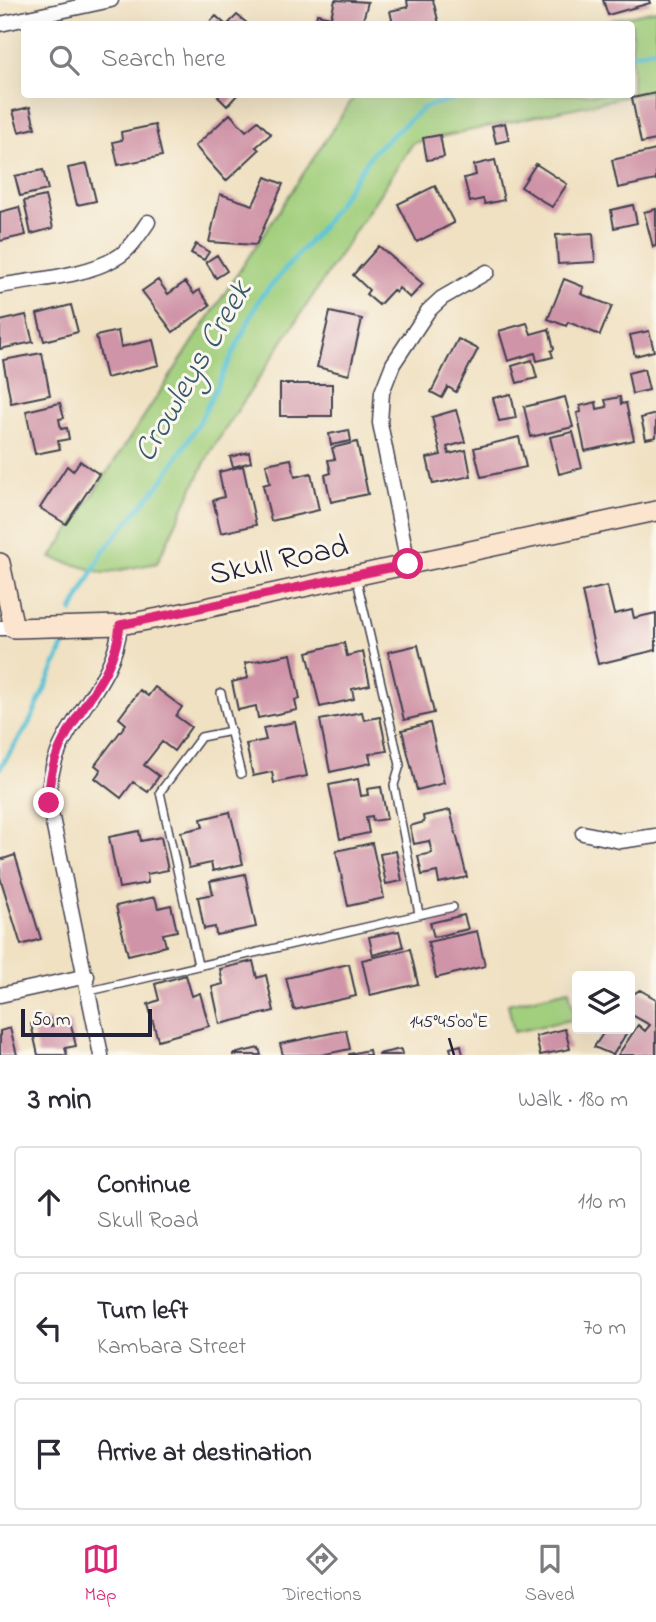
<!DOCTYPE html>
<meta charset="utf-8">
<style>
body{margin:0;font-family:"Indie Flower",sans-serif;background:#f2f2f3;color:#2b2b33}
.controls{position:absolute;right:21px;bottom:21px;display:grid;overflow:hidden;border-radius:7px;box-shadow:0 7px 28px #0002}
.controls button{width:63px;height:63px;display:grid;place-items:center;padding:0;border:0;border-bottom:2px solid #e1e1e2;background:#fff;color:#2b2b33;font:35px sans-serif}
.scale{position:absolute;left:21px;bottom:18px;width:131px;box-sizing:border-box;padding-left:7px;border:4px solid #22223b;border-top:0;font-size:19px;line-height:24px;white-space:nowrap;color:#22223b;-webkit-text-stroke:5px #fbf7ec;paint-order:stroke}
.stop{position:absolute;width:21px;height:21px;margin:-16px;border:5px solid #db2777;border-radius:50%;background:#fff}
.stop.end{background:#db2777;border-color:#fff;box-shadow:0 2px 7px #0008}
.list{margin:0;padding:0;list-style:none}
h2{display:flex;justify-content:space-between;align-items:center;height:91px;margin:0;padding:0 28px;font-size:30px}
h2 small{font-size:23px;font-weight:400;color:#7c7c81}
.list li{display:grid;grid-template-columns:46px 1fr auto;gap:21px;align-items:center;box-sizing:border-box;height:112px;margin:0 14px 14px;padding:0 14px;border:2px solid #e1e1e2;border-radius:7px}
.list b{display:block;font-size:26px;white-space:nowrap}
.list p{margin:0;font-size:23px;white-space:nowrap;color:#7c7c81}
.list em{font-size:23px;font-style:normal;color:#7c7c81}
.icon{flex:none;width:38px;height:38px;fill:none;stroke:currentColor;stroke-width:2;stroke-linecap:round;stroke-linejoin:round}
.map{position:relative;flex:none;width:656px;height:1055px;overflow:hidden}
.search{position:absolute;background:#fff;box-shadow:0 7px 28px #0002;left:21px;right:21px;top:21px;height:77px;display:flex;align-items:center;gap:18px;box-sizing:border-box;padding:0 24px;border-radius:7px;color:#7c7c81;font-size:26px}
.sheet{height:469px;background:#fff}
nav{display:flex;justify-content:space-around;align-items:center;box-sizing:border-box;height:98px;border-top:2px solid #e1e1e2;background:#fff;font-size:19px;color:#7c7c81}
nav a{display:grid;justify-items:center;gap:4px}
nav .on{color:#db2777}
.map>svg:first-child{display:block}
</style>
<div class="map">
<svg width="656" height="1055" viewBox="0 0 656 1055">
<rect width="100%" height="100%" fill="#fbf7ec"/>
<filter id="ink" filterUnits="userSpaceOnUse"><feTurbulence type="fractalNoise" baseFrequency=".0143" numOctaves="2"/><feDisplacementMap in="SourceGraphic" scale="14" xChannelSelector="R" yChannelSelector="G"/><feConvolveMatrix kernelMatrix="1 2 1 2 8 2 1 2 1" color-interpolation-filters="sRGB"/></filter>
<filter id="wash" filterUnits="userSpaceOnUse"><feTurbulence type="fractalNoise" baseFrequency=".00686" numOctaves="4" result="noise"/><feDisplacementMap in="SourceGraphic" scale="28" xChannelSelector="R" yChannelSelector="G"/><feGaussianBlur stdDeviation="1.57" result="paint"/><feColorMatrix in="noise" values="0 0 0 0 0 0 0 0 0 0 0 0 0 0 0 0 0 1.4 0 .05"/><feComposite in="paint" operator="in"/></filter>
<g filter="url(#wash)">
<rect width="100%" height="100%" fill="#f0e1c2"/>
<path fill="#a2cf7d" stroke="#62785c" stroke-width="2" d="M656,10V90L413,143L209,454L157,563L104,573L51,558L355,95L632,94V24H590Z
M569,990L575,1019L514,1032L508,1004Z"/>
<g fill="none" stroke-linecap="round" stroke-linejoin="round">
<path stroke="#59c3d5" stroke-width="5" d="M632,54L656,49
M72,611L104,550L163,480L199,423L260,298L322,227L373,152L423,108L468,94
M0,768L30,722L63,647"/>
</g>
<g id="blocks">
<path fill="#d094a8" d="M335,0L368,2L362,24H315L317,14L331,17Z
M407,0H433L439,24H393L390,11L408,7Z
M603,0H649L650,3L608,15Z
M237,15L248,24H228Z
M216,16L225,24H208Z
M656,93V140L641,143L632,98Z
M221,94H238L227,106L218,97Z
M30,107L35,128L19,132L13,111Z
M230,114L246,131L258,121L271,134L256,147L259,150L226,181L195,146Z
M505,123L509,140L496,143L492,126Z
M155,125L162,156L118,165L113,142L122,140L121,132Z
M440,135L444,157L427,160L423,138Z
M656,150V180L618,188L612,160Z
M495,160L504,200L485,204L483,199L470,202L464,178L476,175L474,165Z
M87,164L96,201L77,205L68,168Z
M536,164L567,184L552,207L521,187Z
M43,170L48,190L20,196L15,176Z
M266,177L283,184L256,245L209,242L220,194L253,205Z
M435,186L454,223L417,242L398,204Z
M45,196L53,228L31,234L24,201Z
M633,205L637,223L614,228L611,210Z
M19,207L26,235L0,241V212Z
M656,209V246L653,247L644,212Z
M593,233L595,262L558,264L556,235Z
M196,244L209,252L204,260L191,253Z
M379,246L423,284L410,298L399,288L396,293L393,290L379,305L366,294L369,290L353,275Z
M217,255L227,271L216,278L206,262Z
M564,279L584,287L581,294L612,306L600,335L568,322L566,326L548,319Z
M158,280L168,294L185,282L194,294L199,290L210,305L173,332L142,291Z
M71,305L78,332L44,341L37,314Z
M330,312L362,319L349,375L317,367Z
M26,315L33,342L0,349V321Z
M527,323L531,334L549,329L554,349L551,351L553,357L537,361L535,353L508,361L499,331Z
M118,331L121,347L153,340L159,365L106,378L96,336Z
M649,331L654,351L635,356L630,335Z
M458,339L478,349L456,392L448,387L442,398L431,392Z
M42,353L50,395L11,403L3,360Z
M532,360L537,378L517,383L512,366Z
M644,369L649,390L632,394L628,373Z
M280,384H332V416H280Z
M511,394L516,418L499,421L493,398Z
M565,397L573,427L531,437L524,407Z
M620,397L621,404L626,403L634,440L585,451L577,413L581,412L580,406L596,402L597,409L607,407L605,400Z
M60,403L64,418L59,419L61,429L67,428L69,439L58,441L60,449L35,454L26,411Z
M456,410L465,442L447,447L449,454L466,450L471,476L433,484L427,458L441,455L432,417Z
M656,414V437L646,439L641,418Z
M349,430L351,441L331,445L329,434Z
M573,432L582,468L559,474L550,437Z
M519,437L526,467L481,477L474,448Z
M357,442L368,494L331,502L325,475L331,473L328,460L335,459L332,448Z
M249,452L251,462L233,467L230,457Z
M291,459L295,477L311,473L319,510L271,521L263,485L270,483L266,464Z
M80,461L99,474L66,524L40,508L67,466L73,471Z
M243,466L256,525L221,533L213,500L224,497L219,472Z
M607,586L614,614L632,610L634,618L656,613V650L598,664L582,592Z
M344,643L347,656L363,652L370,685L352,689L354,699L320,707L307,652Z
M418,645L434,713L404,720L388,652Z
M291,654L300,699L295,700L297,710L258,718L256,706L238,710L232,682L248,678L245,663Z
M155,687L182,707L176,716L191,727L174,751L162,742L144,765L159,776L148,792L133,782L121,798L95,778L101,770L95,765L126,724L119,718L140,690L148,696Z
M362,712L364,720L380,717L387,751L369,754L371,763L330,772L320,720Z
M295,722L307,776L274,783L272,772L253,776L246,744L266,740L263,728Z
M430,723L444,783L417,790L402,730Z
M358,779L361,796L368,795L367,789L381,787L387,819L373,821L372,816L366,817L369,833L340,839L329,785Z
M450,810L467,877L439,883L437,872L422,875L418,856L432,853L429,841L414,844L410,826L424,822L423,816Z
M230,812L243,864L213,871L211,863L189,868L181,832L203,827L201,819Z
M139,831L141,841L161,837L168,870L147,874L148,883L119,888L109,837Z
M372,843L384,898L348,906L336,851Z
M396,851L402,881L386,884L380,854Z
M15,855L41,939L21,945L0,877V860Z
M245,874L256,927L216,935L215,927L204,929L198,897L213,894L210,881Z
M155,897L158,908L171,905L177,931L163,934L166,946L128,955L116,906Z
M464,915L468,929L434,937L430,923Z
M399,931L403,947L373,955L369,937Z
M477,931L485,966L436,978L428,942Z
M410,949L418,984L370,995L362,960Z
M253,961L257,978L266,975L274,1011L220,1024L212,987L223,984L220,969Z
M349,964L356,996L294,1010L286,978Z
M186,975L192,996L200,993L209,1026L158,1040L148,1004L159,1000L155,984Z
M640,990L656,999V1055H618L638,1025L645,1031L650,1025L630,1014V996Z
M50,1019L51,1026L70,1021L76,1046L65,1048L67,1055H38L31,1024Z
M10,1028L17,1055H0V1031Z
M565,1029L570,1049L540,1055L536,1036Z
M606,1029H629L613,1055L594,1047Z
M346,1030L350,1049L321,1055H283L280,1044Z
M461,1045L463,1055H452L450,1048Z
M259,1048L261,1055H233V1054Z
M401,1049L402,1055H378V1054Z
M369,1050L370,1055H349V1054Z"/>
</g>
</g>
<g filter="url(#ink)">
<use href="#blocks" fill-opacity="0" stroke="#413f4f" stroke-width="2"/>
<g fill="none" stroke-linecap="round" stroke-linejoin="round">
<g stroke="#413f4f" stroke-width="10">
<path id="lane" d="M356,576L400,765L394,785L419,914
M221,693L241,774
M198,965L160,792L201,737L231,731
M90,991L453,907"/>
</g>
<g stroke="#413f4f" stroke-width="17">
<path id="street" d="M0,24L111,0
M0,286C36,279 83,277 116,258C130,250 139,235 148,222
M408,564L380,423L382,392L393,364L428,311L442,298L487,272
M0,628H14
M583,833L620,841L656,836
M0,995L87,976
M101,1055L49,803C46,726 114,695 120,625"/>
</g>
<g stroke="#413f4f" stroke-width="22">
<path id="secondary" d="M0,563L14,628L120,625L159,618L656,511"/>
</g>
<use href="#lane" stroke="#fff" stroke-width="7"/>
<use href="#street" stroke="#fff" stroke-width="14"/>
<use href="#secondary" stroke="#fbe5cf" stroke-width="19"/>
</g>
</g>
<g fill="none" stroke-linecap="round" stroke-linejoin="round" filter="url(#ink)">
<path stroke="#db2777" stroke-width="9" d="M49,803C46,726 113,695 120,625L408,564"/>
</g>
<path fill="none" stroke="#22223b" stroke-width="2.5" d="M449,1038L454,1055"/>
<g text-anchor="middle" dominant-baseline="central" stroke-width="6" stroke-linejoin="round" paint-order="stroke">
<g font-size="32" fill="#22223b" stroke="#fbf7ec">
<text transform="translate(279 562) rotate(-12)">Skull Road</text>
</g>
<g font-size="33" font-style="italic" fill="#355a71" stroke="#fbf7ec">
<text transform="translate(194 372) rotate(-60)">Crowleys Creek</text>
</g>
</g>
<g font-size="18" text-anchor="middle" fill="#22223b" stroke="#fbf7ec" stroke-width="6" stroke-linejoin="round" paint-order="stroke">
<text x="449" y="1027">145°45'00"E</text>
</g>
</svg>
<div class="controls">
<button><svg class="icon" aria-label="layers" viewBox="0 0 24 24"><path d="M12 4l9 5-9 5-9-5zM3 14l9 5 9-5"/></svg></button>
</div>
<div class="scale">50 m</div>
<div class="stop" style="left:408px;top:564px"></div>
<div class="stop end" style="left:49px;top:803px"></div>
<div class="search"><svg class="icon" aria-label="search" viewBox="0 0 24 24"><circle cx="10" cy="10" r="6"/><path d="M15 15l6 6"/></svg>Search here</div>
</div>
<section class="sheet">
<h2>3 min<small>Walk · 180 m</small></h2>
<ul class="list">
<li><svg class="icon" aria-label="ahead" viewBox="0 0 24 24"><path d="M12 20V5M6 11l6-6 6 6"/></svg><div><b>Continue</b><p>Skull Road</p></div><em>110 m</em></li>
<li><svg class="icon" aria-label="left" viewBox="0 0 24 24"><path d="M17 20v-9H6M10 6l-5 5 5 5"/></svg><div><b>Turn left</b><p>Kambara Street</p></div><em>70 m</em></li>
<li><svg class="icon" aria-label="arrive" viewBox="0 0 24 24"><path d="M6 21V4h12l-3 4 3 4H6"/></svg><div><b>Arrive at destination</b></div></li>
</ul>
</section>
<nav>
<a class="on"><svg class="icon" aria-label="map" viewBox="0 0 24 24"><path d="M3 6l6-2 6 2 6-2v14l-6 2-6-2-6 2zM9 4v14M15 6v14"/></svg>Map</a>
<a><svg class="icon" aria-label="directions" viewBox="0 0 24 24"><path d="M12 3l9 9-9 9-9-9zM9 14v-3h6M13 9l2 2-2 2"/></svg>Directions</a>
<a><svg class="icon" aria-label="saved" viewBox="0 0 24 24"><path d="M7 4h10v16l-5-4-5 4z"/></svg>Saved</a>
</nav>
